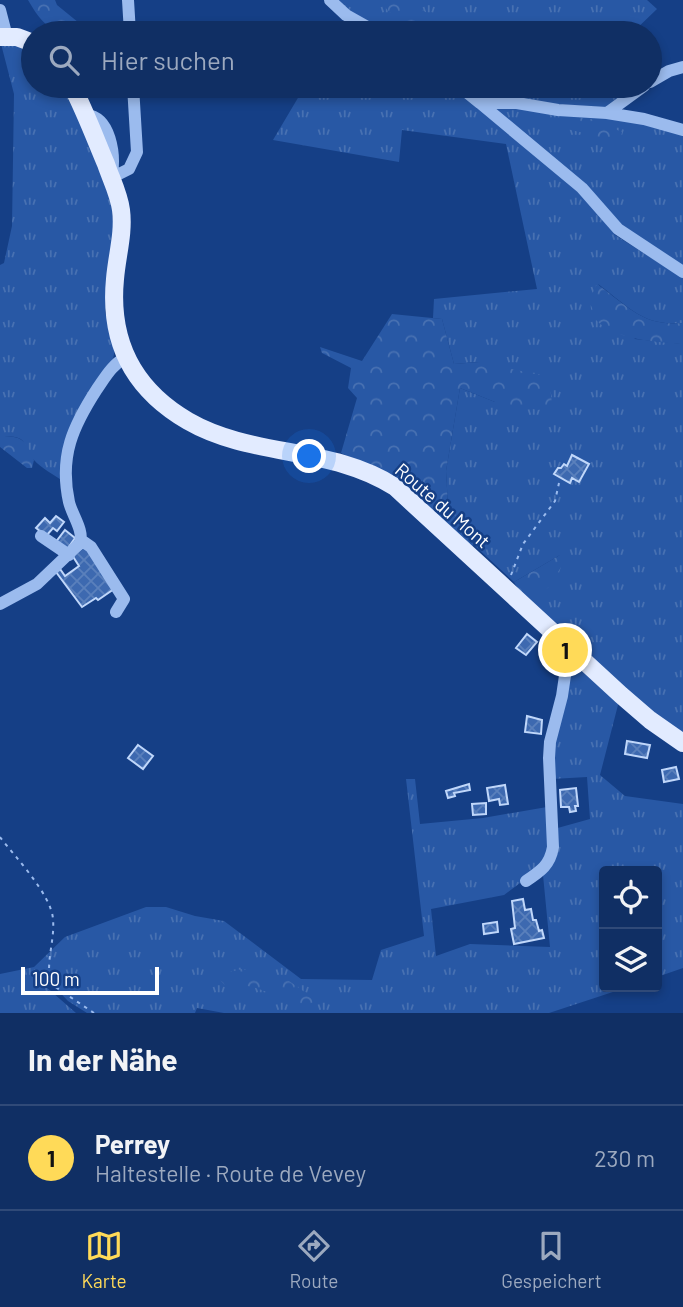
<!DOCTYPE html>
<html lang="de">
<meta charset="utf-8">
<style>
body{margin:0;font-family:Barlow,sans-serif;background:#1e3b6d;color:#f1f3f6}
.controls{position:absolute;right:21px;bottom:21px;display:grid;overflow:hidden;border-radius:7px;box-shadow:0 4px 10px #0003}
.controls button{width:63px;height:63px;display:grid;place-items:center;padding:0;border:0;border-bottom:2px solid #304a78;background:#102f64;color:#f1f3f6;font:35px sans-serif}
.scale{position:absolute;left:21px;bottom:18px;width:138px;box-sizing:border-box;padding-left:7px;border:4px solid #fff;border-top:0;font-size:19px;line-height:24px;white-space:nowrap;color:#fff;-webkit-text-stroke:5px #153f86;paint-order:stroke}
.you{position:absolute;left:310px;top:457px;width:24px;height:24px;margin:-18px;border:5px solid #fff;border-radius:50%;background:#1a73e8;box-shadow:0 0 0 10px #1a73e833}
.badge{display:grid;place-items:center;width:46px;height:46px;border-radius:50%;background:#ffda58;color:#111;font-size:23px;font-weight:700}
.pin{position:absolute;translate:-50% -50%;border:4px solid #fff;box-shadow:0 2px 7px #0006}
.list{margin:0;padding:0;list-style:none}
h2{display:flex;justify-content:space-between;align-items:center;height:91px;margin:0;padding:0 28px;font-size:30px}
h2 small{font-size:23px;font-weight:400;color:#9ca9bf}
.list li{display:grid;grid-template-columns:46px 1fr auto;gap:21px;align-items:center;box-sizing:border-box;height:105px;padding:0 28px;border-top:2px solid #304a78}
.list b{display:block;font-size:26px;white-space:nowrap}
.list p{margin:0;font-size:23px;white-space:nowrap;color:#9ca9bf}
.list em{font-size:23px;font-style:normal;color:#9ca9bf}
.icon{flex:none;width:38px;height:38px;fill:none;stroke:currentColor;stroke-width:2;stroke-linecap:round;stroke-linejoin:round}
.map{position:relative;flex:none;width:683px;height:1013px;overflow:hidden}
.search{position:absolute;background:#102f64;box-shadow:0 4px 10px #0003;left:21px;right:21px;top:21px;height:77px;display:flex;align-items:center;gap:18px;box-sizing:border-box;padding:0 24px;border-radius:38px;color:#9ca9bf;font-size:26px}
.sheet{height:196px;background:#102f64}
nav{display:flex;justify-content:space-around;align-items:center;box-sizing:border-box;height:98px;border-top:2px solid #304a78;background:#102f64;font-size:19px;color:#9ca9bf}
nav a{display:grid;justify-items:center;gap:4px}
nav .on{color:#ffda58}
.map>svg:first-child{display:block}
</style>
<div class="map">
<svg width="683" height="1013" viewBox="0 0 683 1013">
<defs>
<pattern id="grass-tufts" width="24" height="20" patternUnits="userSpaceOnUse" patternTransform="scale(1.75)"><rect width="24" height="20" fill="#2858a5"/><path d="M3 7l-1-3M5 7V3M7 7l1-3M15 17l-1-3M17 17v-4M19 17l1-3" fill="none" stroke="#4871b2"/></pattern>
<pattern id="forest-crowns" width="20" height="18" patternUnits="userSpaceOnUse" patternTransform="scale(1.75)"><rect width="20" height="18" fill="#2858a5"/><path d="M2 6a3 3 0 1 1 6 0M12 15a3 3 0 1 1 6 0" fill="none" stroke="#4871b2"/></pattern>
<pattern id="building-cross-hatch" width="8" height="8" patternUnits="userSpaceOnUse" patternTransform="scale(1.75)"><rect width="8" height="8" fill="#3d69b0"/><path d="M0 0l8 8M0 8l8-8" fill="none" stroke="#5a80bc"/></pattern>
</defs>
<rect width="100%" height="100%" fill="#153f86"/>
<path fill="url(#grass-tufts)" d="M334,0H647L657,9L632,33H379Z
M0,40L33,47V86H68L111,202L114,232L107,273L105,312L115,349L113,359L91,392L63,481C54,475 41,468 34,460C20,443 31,436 0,436V265L4,263L12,226L14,94Z
M305,86H452L497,121L578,190L615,235L683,278V323C643,327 628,306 598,284L635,339L683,344V737L649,712L521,595L560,555L514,582L474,545L448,506L446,471L460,388L495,402L479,362L454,364L442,319L433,318L434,299L537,289L506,144L402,130L399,162L273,140Z
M461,86H640L611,108L482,99Z
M489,106L611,116L683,133V270L639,242Z
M572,661L576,662L619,701L600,775L625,796L683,804V968L657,977V871H604V987H628L549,1013H224L197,1008L195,1013H87L68,1001L48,980L45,986L76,1013H0V974L34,967L65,937L146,907H166L195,916L224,921L301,979L372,980L381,950L424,936L406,779H415L420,824L483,818L547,807L550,849L548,860L543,866L504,895L431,909L436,956L470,944L550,947L543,875C555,859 555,848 554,829L590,819L587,777L552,779L551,749Z"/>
<path fill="url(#forest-crowns)" d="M28,0H55L57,5L84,27L80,33C50,33 42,24 28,0Z
M380,0H410L452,33H419L388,11Z
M565,116L591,119L622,132L620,142L563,128Z
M597,284C628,306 643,327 683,323V344C658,342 585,339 591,300C591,295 595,288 597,284Z
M392,314L442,319L454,364L479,362L549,377L552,404L538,410L495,402L460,388L446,471L448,506L474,545L470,547L376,469L341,453L357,398L348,388L351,368L322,353L320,347L362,361Z
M0,436C23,436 25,440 34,460L32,468H27L0,447Z
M560,555L563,564L548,588L521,595L514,582Z
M242,969L289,981L316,1000L305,1008C286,1001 243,978 225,985L220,980L225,973Z"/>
<path fill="url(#building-cross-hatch)" stroke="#c0d7fa" stroke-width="2" d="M572,455L589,464L579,482L572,478L570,483L554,474L558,468H561L564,464L567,466Z
M56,516L64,522L57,531L53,528L46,536L36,528L45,518L50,523Z
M65,530L75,538L66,551L55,543Z
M85,546L114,589L98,600L96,598L82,607L56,572L60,569L65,576L79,566L72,555Z
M527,634L537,642L526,655L516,648Z
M527,716L542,720L541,734L525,732Z
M627,741L650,745L647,758L625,754Z
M138,745L153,756L143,769L128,758Z
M676,767L679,779L664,782L662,770Z
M469,784L470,790L454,793L455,796L448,798L446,791Z
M505,785L508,804L500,805L499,799L489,801L487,788Z
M576,788L578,806H575L576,811L570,812L569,807H561L560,790Z
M486,803V814L473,815L472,804Z
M523,899L525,910L531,909L533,920H536L539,931L542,930L544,938L514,944L511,929L515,928L512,901Z
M497,922L498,932L484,934L483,924Z"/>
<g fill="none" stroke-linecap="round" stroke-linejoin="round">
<path stroke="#9bbbee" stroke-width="2" stroke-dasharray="3.5 5" stroke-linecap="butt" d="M511,575L523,544L555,501L559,483
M0,837C15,857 51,894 53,919C55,941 45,963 51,984L94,1013"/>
<path stroke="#9bbbee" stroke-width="12" d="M128,0L130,33
M330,0L346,15L378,33
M0,10L7,37
M650,82L669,71L683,67
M459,86L480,103H517L558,110L607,113L644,119L683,130
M480,103L582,188L618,229L683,272
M607,113L644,86
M86,115C111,117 115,155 112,174
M111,178L129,169L137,152L133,86
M41,536L69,555
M81,540L91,547L124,599L116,612
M0,604L37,584L80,543C84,530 72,515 69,502C59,456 73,426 97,389C106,376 112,365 126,357
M526,881C541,871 550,865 553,847L549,758L550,742L562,696L567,662L572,650"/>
<path stroke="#e2ebff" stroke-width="18" d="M0,37H17L33,43
M72,86C85,111 95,138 106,164C111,179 119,194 121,210C124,233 117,255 115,279C109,341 133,389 188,421C252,458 332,446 395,487L621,695L650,720L683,743"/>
</g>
<g text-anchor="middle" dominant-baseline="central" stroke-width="5" stroke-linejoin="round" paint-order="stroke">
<g font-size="19" fill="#fff" stroke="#153f86">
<text transform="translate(443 505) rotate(41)">Route du Mont</text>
</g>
</g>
</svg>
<div class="controls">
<button><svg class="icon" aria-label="locate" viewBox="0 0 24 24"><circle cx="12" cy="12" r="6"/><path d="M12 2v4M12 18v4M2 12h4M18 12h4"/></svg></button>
<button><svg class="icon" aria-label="layers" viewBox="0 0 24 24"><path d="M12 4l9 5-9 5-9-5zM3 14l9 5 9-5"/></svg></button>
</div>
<div class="scale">100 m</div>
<div class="you"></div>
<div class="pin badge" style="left:565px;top:650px">1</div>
<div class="search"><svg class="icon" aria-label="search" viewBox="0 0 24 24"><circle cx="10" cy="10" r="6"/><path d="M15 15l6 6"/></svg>Hier suchen</div>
</div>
<section class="sheet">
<h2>In der Nähe<small></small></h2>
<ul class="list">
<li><span class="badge">1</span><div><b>Perrey</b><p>Haltestelle · Route de Vevey</p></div><em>230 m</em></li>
</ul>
</section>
<nav>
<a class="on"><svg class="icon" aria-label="map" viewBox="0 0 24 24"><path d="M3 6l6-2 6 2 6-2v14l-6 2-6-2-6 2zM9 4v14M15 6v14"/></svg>Karte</a>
<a><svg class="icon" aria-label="directions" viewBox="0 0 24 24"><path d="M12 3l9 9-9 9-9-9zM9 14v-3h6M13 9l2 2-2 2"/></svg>Route</a>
<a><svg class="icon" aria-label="saved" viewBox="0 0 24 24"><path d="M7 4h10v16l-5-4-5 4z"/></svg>Gespeichert</a>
</nav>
